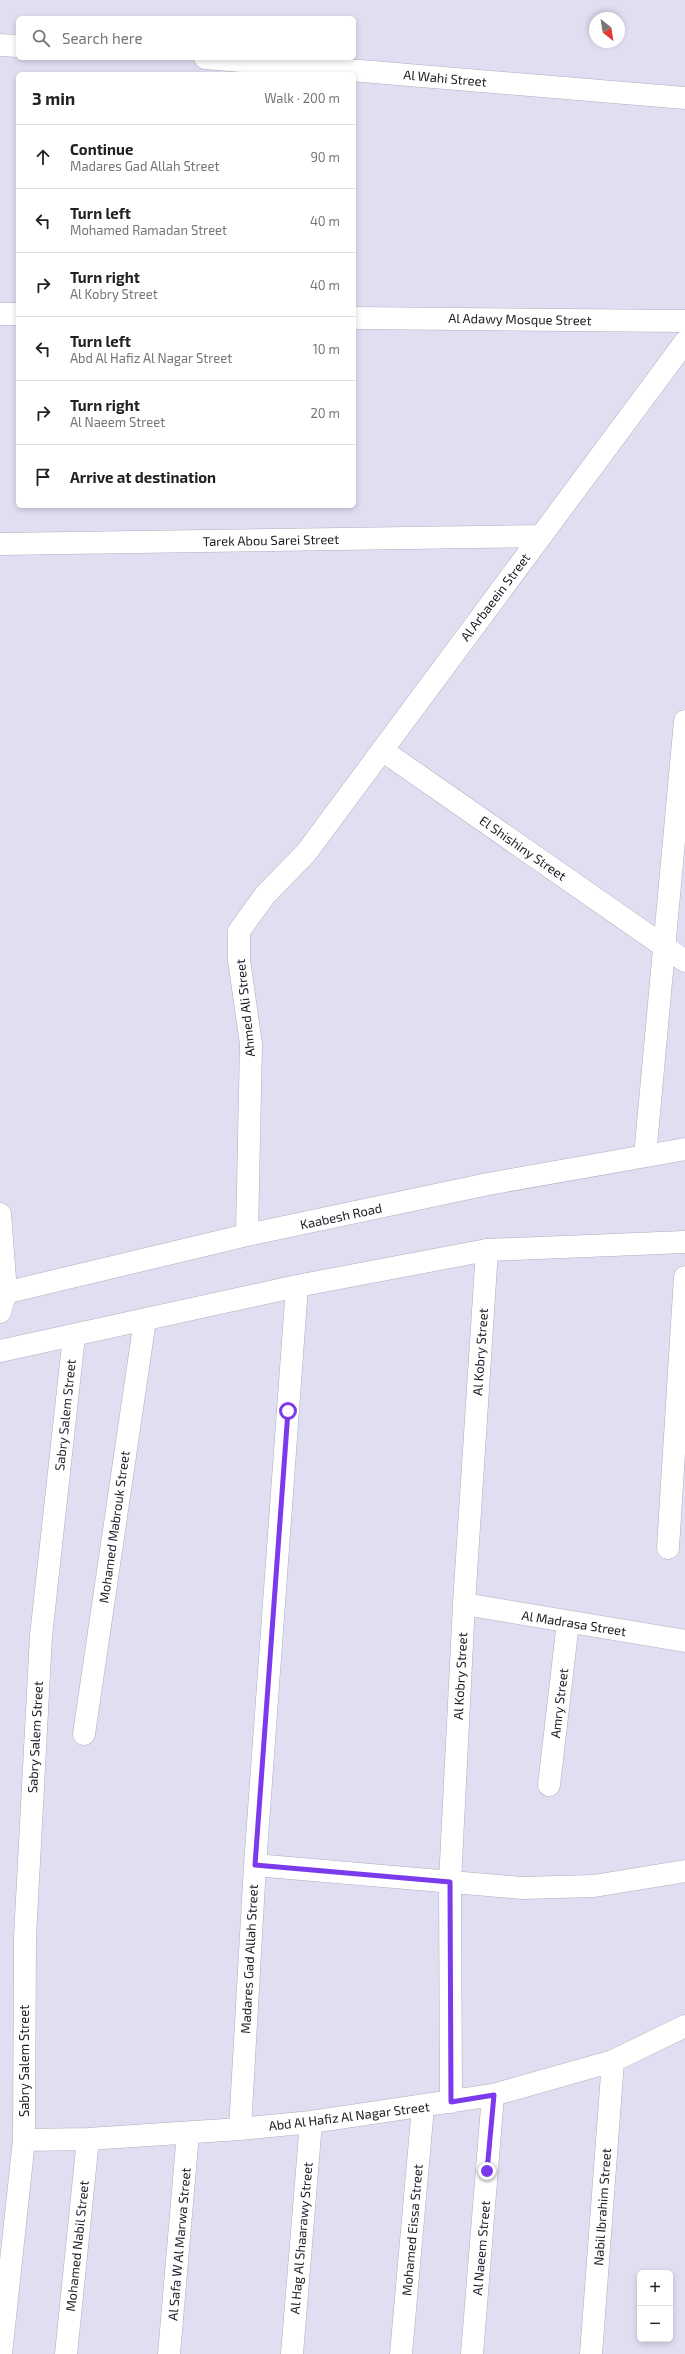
<!DOCTYPE html>
<meta charset="utf-8">
<style>
body{margin:0;font-family:"Exo 2",sans-serif;background:#f2f2f2;color:#222}
.controls{position:absolute;right:12px;bottom:12px;display:grid;overflow:hidden;border-radius:6px;box-shadow:0 2px 6px #0003}
.controls button{width:36px;height:36px;display:grid;place-items:center;padding:0;border:0;border-bottom:1px solid #e0e0e0;background:#fff;color:#222;font:20px sans-serif}
.compass{position:absolute;left:589px;top:12px;width:36px;height:36px;border-radius:50%;background:#fff;box-shadow:0 2px 6px #0003;rotate:150deg}
.stop{position:absolute;width:12px;height:12px;margin:-9px;border:3px solid #7c3aed;border-radius:50%;background:#fff}
.stop.end{background:#7c3aed;border-color:#fff;box-shadow:0 1px 4px #0008}
.list{margin:0;padding:0;list-style:none}
h2{display:flex;justify-content:space-between;align-items:center;height:52px;margin:0;padding:0 16px;font-size:17px}
h2 small{font-size:13px;font-weight:400;color:#767676}
.list li{display:grid;grid-template-columns:26px 1fr auto;gap:12px;align-items:center;box-sizing:border-box;height:64px;padding:0 16px;border-top:1px solid #e0e0e0}
.list b{display:block;font-size:15px;white-space:nowrap}
.list p{margin:0;font-size:13px;white-space:nowrap;color:#767676}
.list em{font-size:13px;font-style:normal;color:#767676}
.icon{flex:none;width:22px;height:22px;fill:none;stroke:currentColor;stroke-width:2;stroke-linecap:round;stroke-linejoin:round}
.map{position:relative;flex:none;width:685px;height:2354px;overflow:hidden}
.search{position:absolute;background:#fff;box-shadow:0 2px 6px #0003;left:16px;top:16px;width:340px;height:44px;display:flex;align-items:center;gap:10px;box-sizing:border-box;padding:0 14px;border-radius:6px;color:#767676;font-size:15px}
.panel{position:absolute;background:#fff;box-shadow:0 2px 6px #0003;left:16px;top:72px;width:340px;height:436px;border-radius:6px}
.map>svg:first-child{display:block}
</style>
<div class="map">
<svg width="685" height="2354" viewBox="0 0 685 2354">
<rect width="100%" height="100%" fill="#e0dff2"/>
<g fill="none" stroke-linecap="round" stroke-linejoin="round">
<g stroke="#afaec0" stroke-width="23">
<path id="minor" d="M0,45L18,46
M205,58L685,98
M0,314H18
M354,318L685,321
M0,544L541,536
M382,750L685,961
M645,1156L685,721
M0,1214L6,1292L0,1312
M247,1235L251,1044L239,960V931L265,895L306,853L685,342
M668,1548L685,1277
M464,1604L685,1641
M84,1734L145,1320
M549,1785L568,1622
M255,1865L522,1888L594,1886L685,1871
M451,2102L450,1882L464,1604L487,1250
M240,2129L255,1865L297,1286
M24,2140L88,2139L240,2129L311,2122L493,2095L613,2061L685,2026
M1,2354L24,2140L25,1937L41,1636L74,1336
M66,2354L88,2139
M169,2354L188,2133
M292,2354L311,2122
M401,2354L423,2107
M472,2354L493,2095
M591,2354L613,2061"/>
</g>
<g stroke="#afaec0" stroke-width="23">
<path id="tertiary" d="M0,1294L247,1235L488,1184L685,1149
M0,1351L297,1286L487,1250L685,1242"/>
</g>
<use href="#minor" stroke="#fff" stroke-width="22"/>
<use href="#tertiary" stroke="#fff" stroke-width="22"/>
</g>
<g fill="none" stroke-linecap="round" stroke-linejoin="round">
<path stroke="#7c3aed" stroke-width="5" d="M288,1411L255,1865L450,1882L451,2102L494,2095L487,2171"/>
</g>
<g text-anchor="middle" dominant-baseline="central" stroke-width="3" stroke-linejoin="round" paint-order="stroke">
<g font-size="13" fill="#202027" stroke="#fff">
<text transform="translate(445 78) rotate(5)">Al Wahi Street</text>
<text transform="translate(520 319) rotate(1)">Al Adawy Mosque Street</text>
<text transform="translate(271 540) rotate(-1)">Tarek Abou Sarei Street</text>
<text transform="translate(495 597) rotate(-53)">Al Arbaeein Street</text>
<text transform="translate(523 848) rotate(35)">El Shishiny Street</text>
<text transform="translate(245 1008) rotate(-96)">Ahmed Ali Street</text>
<text transform="translate(341 1216) rotate(-12)">Kaabesh Road</text>
<text transform="translate(480 1352) rotate(-86)">Al Kobry Street</text>
<text transform="translate(65 1415) rotate(-84)">Sabry Salem Street</text>
<text transform="translate(114 1527) rotate(-82)">Mohamed Mabrouk Street</text>
<text transform="translate(574 1623) rotate(9)">Al Madrasa Street</text>
<text transform="translate(460 1676) rotate(-87)">Al Kobry Street</text>
<text transform="translate(559 1703) rotate(-83)">Amry Street</text>
<text transform="translate(35 1737) rotate(-87)">Sabry Salem Street</text>
<text transform="translate(249 1959) rotate(-87)">Madares Gad Allah Street</text>
<text transform="translate(24 2061) rotate(-90)">Sabry Salem Street</text>
<text transform="translate(349 2116) rotate(-7)">Abd Al Hafiz Al Nagar Street</text>
<text transform="translate(602 2207) rotate(-86)">Nabil Ibrahim Street</text>
<text transform="translate(412 2230) rotate(-85)">Mohamed Eissa Street</text>
<text transform="translate(301 2238) rotate(-85)">Al Hag Al Shaarawy Street</text>
<text transform="translate(179 2244) rotate(-85)">Al Safa W Al Marwa Street</text>
<text transform="translate(77 2246) rotate(-84)">Mohamed Nabil Street</text>
<text transform="translate(481 2248) rotate(-85)">Al Naeem Street</text>
</g>
</g>
</svg>
<div class="controls">
<button>+</button>
<button>−</button>
</div>
<svg class="compass" viewBox="-18 -18 36 36"><path d="M0-13l5 13h-10z" fill="#e53935"/><path d="M0 13l5-13h-10z" fill="#767676"/></svg>
<div class="stop" style="left:288px;top:1411px"></div>
<div class="stop end" style="left:487px;top:2171px"></div>
<div class="search"><svg class="icon" aria-label="search" viewBox="0 0 24 24"><circle cx="10" cy="10" r="6"/><path d="M15 15l6 6"/></svg>Search here</div>
<section class="panel">
<h2>3 min<small>Walk · 200 m</small></h2>
<ul class="list">
<li><svg class="icon" aria-label="ahead" viewBox="0 0 24 24"><path d="M12 20V5M6 11l6-6 6 6"/></svg><div><b>Continue</b><p>Madares Gad Allah Street</p></div><em>90 m</em></li>
<li><svg class="icon" aria-label="left" viewBox="0 0 24 24"><path d="M17 20v-9H6M10 6l-5 5 5 5"/></svg><div><b>Turn left</b><p>Mohamed Ramadan Street</p></div><em>40 m</em></li>
<li><svg class="icon" aria-label="right" viewBox="0 0 24 24"><path d="M7 20v-9h11M14 6l5 5-5 5"/></svg><div><b>Turn right</b><p>Al Kobry Street</p></div><em>40 m</em></li>
<li><svg class="icon" aria-label="left" viewBox="0 0 24 24"><path d="M17 20v-9H6M10 6l-5 5 5 5"/></svg><div><b>Turn left</b><p>Abd Al Hafiz Al Nagar Street</p></div><em>10 m</em></li>
<li><svg class="icon" aria-label="right" viewBox="0 0 24 24"><path d="M7 20v-9h11M14 6l5 5-5 5"/></svg><div><b>Turn right</b><p>Al Naeem Street</p></div><em>20 m</em></li>
<li><svg class="icon" aria-label="arrive" viewBox="0 0 24 24"><path d="M6 21V4h12l-3 4 3 4H6"/></svg><div><b>Arrive at destination</b></div></li>
</ul>
</section>
</div>
